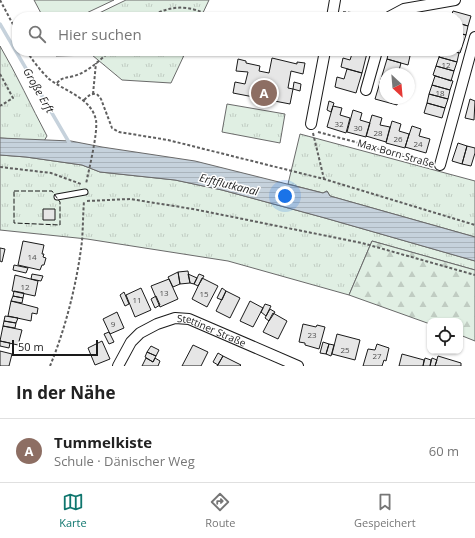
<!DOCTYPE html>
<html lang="de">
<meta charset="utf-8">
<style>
body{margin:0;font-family:"Open Sans",sans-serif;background:#f6f6f6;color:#222}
.controls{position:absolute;right:12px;bottom:12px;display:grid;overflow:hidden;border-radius:8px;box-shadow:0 1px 3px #0004}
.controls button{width:36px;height:36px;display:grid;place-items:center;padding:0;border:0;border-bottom:1px solid #e0e0e0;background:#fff;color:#222;font:20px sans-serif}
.compass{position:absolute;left:379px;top:68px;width:36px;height:36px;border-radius:50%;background:#fff;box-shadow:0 1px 3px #0004;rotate:154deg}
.scale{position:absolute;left:12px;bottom:10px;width:86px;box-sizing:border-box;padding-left:4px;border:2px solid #1a1a1a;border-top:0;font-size:11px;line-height:14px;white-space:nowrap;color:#1a1a1a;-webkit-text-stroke:3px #fff;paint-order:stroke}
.you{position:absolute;left:285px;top:196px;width:14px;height:14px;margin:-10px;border:3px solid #fff;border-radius:50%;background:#1a73e8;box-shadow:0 0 0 6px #1a73e833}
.badge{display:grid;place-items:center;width:26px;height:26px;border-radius:50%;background:#0f766e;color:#fff;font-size:13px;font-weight:700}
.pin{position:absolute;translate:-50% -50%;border:2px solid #fff;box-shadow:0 1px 4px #0006}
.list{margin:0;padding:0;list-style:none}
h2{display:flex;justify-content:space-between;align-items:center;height:52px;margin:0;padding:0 16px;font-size:17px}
h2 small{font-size:13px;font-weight:400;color:#767676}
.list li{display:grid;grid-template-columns:26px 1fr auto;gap:12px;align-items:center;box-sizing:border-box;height:64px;padding:0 16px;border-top:1px solid #e0e0e0}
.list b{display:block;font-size:15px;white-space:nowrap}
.list p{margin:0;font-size:13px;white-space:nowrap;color:#767676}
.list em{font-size:13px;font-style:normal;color:#767676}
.icon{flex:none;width:22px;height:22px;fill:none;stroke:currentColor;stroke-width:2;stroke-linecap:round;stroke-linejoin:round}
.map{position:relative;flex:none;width:475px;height:366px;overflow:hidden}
.search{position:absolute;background:#fff;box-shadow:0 1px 3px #0004;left:12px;right:12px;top:12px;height:44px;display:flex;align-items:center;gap:10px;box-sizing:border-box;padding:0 14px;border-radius:16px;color:#767676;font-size:15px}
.sheet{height:116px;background:#fff}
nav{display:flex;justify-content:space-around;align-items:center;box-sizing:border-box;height:56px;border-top:1px solid #e0e0e0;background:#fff;font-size:11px;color:#767676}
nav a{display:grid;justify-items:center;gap:2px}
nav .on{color:#0f766e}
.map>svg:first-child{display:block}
</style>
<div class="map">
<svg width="475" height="366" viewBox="0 0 475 366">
<defs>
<pattern id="grass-tufts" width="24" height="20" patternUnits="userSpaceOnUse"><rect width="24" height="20" fill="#e0efe3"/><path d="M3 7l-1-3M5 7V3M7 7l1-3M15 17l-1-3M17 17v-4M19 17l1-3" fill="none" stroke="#c0ccc2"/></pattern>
<pattern id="forest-firs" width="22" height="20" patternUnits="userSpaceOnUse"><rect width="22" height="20" fill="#e0efe3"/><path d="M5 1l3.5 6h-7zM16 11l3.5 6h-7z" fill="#c0ccc2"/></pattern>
<pattern id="water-rules" width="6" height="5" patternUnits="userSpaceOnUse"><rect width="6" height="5" fill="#c6d2dc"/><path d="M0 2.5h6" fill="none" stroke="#aab4bc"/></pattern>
</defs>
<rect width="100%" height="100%" fill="#fff"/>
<path fill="url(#grass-tufts)" stroke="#6a6a6a" d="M126,0H209L201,17H91Z
M0,46C17,75 31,106 47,136L44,141L0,138Z
M55,51H186L171,83L122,80L92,55L56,56Z
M227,104L285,114L280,143L222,132Z
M300,134L475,181V237L330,196L327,191L323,193L288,184Z
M0,155L26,157L82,165L100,172L175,180L222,190L325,218L475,261V270L372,241L349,295L228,261L87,239L0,230Z"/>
<path fill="url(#forest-firs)" stroke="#6a6a6a" d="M372,241L475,270V341L460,335V321H430V324L349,295Z"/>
<path fill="#e0efe3" stroke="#6a6a6a" d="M34,0H114L78,17H43Z"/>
<path fill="url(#water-rules)" stroke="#6a6a6a" d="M0,138L71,141L102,147L195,161L323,193L327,191L330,196L475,237V261L325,218L222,190L175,180L100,172L82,165L26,157L0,155Z"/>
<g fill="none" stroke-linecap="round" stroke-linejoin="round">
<path stroke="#c6d2dc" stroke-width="3.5" d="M0,24L70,144"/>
</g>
<path fill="#e6e6e6" stroke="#1a1a1a" d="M453,11L471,16L468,26L458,23V17H451Z
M458,23L468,26L466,35L458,33Z
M458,33L466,35L463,44L458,43Z
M458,43L463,44L460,53L452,51H458Z
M353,51H360L367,53L362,73L341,67L343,58L350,60Z
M389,51H404L403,53L410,56L408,65L387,59Z
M440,51H452L459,53L457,62L439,57Z
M439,57L457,62L454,71L436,66Z
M272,58L297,64V62L305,63L303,74L291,71L288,88L293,89L294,82L301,84L300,91L293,89L290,104L233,93L235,82L245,84L248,72L236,71L238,59L246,61V63L260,66L259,71L269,73Z
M387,59L401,63L398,74H399H385V80L381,79Z
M436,66L454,71L451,81L433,75Z
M347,69L362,73L356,93L335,87L337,77L344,79Z
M435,76L453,81L450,90L432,85Z
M381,79L385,80V98H398L397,105L375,99Z
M432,85L450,90L448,99L429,94Z
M429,94L448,99L445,108L427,103Z
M470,99L475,101L474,120L465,118Z
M329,101L334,103L331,112L327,110Z
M427,103L445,108L442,118L424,113Z
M333,106L342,108L340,115L350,118L346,133L327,127Z
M353,110L362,113L360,120L370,123L366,137L347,132Z
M372,115L382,118L380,125L390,127L386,142L366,136Z
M392,121L401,124L399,131L409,134L405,148L386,143Z
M412,126L421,129L419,136L430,139L426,153L405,147Z
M458,143L467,146L462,164L452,161Z
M467,146L475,148V153L471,166L462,164Z
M43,209H55V220H43Z
M23,241L44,245L42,254H44L43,257L46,258L44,265H42L40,270L18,265Z
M0,248L5,249L2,262L0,261Z
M14,265L28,268L26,273L13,270Z
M188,271L190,283L180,284L178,272Z
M178,272L180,284L173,287L168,277Z
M32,274L43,276L41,281L31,279Z
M188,274L197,278L194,284L190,283Z
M199,274L204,276L198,286L194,284Z
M15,275L38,281L35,296L12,291Z
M202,278L218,286L207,307L192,299Z
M169,279L178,299L160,307L151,286Z
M141,288L151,310L135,317L126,295Z
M222,288L226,291L222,300L217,298Z
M14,291L24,293L23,298L13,296Z
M226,291L240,298L230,318L216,311Z
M124,292L129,304L125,306L120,295Z
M13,296L23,298L22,303L11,301Z
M156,296L160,305L155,308L151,299Z
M11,301L38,308L37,314L32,313L31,321L8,316Z
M250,301L263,308L253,327L240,321Z
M265,304L271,306L266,316L261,312Z
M270,309L275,312L269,321L265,318Z
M117,312L124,328L110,334L103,319Z
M273,313L287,321L278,339L263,332Z
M5,316L18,318L16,323L4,321Z
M4,321L16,323L15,328L3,326Z
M303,324L316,327L317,325L325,327L319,349L305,345V343L299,342Z
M3,326L22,330L18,345L0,341Z
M109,332L114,342L109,344L104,334Z
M337,334L360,340L355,360L332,354Z
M0,341L10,343L9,348L0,346Z
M102,341L110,359L95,365L88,348Z
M323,342L329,344L326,354L320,353Z
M329,344L334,345L331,356L326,354Z
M377,344L389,348L386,361L384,360L382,366H363L368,349L375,350Z
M193,345L208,352L201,366H182Z
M151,346L159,350L156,356L147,352Z
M0,351L12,354L9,366H0Z
M147,352L156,356L153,362L145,357Z
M218,353L223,356L218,365L213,362Z
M402,354L424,360L423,366H399Z
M223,356L241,365L240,366H217Z
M438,356L461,363V366H435Z
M146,358L153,362L155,358L160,361L158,366H142Z
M425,358L431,360L430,366H423Z
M432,358L437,360L435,366H430Z"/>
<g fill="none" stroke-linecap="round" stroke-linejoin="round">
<g stroke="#1a1a1a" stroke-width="7">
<path id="lane" d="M57,197L85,192"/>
</g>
<g stroke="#1a1a1a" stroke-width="12">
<g id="street">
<path d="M332,17L335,0"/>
<path d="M389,17L404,9L455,0"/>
<path d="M366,90L377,51"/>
<path d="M311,124L325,51"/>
<path d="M440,165L475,37"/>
<path id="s1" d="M118,366L131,342L140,333L157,324L175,318L189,319L298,366"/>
</g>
</g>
<path stroke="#5f5f5f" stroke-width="2" stroke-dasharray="3 2" stroke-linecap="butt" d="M0,0L17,32
M343,12L378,16
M150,17C172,4 190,5 212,17
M27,51C31,59 42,72 48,78C63,91 91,97 96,120C98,133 89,169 86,184
M0,74L13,98L0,106
M57,83C62,77 67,78 74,76C88,72 100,60 110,51
M93,94L96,63
M84,100C88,96 91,93 97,94L101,99L112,128L119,132L168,140L324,179L475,225
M318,132L430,162
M313,133L324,179
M0,167L51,173L81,184
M87,201L130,199L193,209L362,243L475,275
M50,366C66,327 77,283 82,241C83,228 83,214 84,201"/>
<use href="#lane" stroke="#fff" stroke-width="5"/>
<use href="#street" stroke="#fff" stroke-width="10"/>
<path stroke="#1a1a1a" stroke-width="1" stroke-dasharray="5 2" stroke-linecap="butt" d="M14,191H52L60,202V225L14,223Z"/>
</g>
<g text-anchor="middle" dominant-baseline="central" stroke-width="3" stroke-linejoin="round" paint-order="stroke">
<g font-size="8" fill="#4d4d4d">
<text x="446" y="64">12</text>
<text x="440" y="92">18</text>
<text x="339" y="123">32</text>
<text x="358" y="127">30</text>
<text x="378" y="132">28</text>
<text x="398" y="138">26</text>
<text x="418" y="143">24</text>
<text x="32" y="256">14</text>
<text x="25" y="286">12</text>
<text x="164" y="292">13</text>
<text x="204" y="293">15</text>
<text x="137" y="299">11</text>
<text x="113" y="323">9</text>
<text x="312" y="334">23</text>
<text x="345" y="349">25</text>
<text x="377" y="355">27</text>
</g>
<g font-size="10" fill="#1a1a1a" stroke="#fff">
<text transform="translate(396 153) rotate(16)">Max-Born-Straße</text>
<text stroke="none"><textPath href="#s1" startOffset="117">Stettiner Straße</textPath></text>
</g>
<g font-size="11" font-style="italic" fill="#1a1a1a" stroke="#fff">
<text transform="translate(39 90) rotate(60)">Große Erft</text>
<text transform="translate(229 184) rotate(14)">Erftflutkanal</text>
</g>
</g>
</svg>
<div class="controls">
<button><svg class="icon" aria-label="locate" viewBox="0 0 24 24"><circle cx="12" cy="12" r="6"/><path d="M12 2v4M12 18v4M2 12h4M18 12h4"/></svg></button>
</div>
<svg class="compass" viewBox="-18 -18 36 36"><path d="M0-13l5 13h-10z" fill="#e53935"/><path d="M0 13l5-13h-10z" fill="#767676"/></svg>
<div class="scale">50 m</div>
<div class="you"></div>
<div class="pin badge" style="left:264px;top:93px;background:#8d6e63">A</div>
<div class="search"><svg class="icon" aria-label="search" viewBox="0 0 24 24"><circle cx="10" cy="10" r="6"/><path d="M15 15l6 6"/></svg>Hier suchen</div>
</div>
<section class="sheet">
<h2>In der Nähe<small></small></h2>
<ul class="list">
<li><span class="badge" style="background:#8d6e63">A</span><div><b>Tummelkiste</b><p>Schule · Dänischer Weg</p></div><em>60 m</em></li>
</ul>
</section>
<nav>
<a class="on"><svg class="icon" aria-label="map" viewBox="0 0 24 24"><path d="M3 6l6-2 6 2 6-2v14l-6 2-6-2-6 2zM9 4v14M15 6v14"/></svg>Karte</a>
<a><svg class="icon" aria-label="directions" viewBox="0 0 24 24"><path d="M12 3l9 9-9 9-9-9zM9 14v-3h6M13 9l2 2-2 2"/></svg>Route</a>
<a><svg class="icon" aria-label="saved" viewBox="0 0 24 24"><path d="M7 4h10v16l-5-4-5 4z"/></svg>Gespeichert</a>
</nav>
